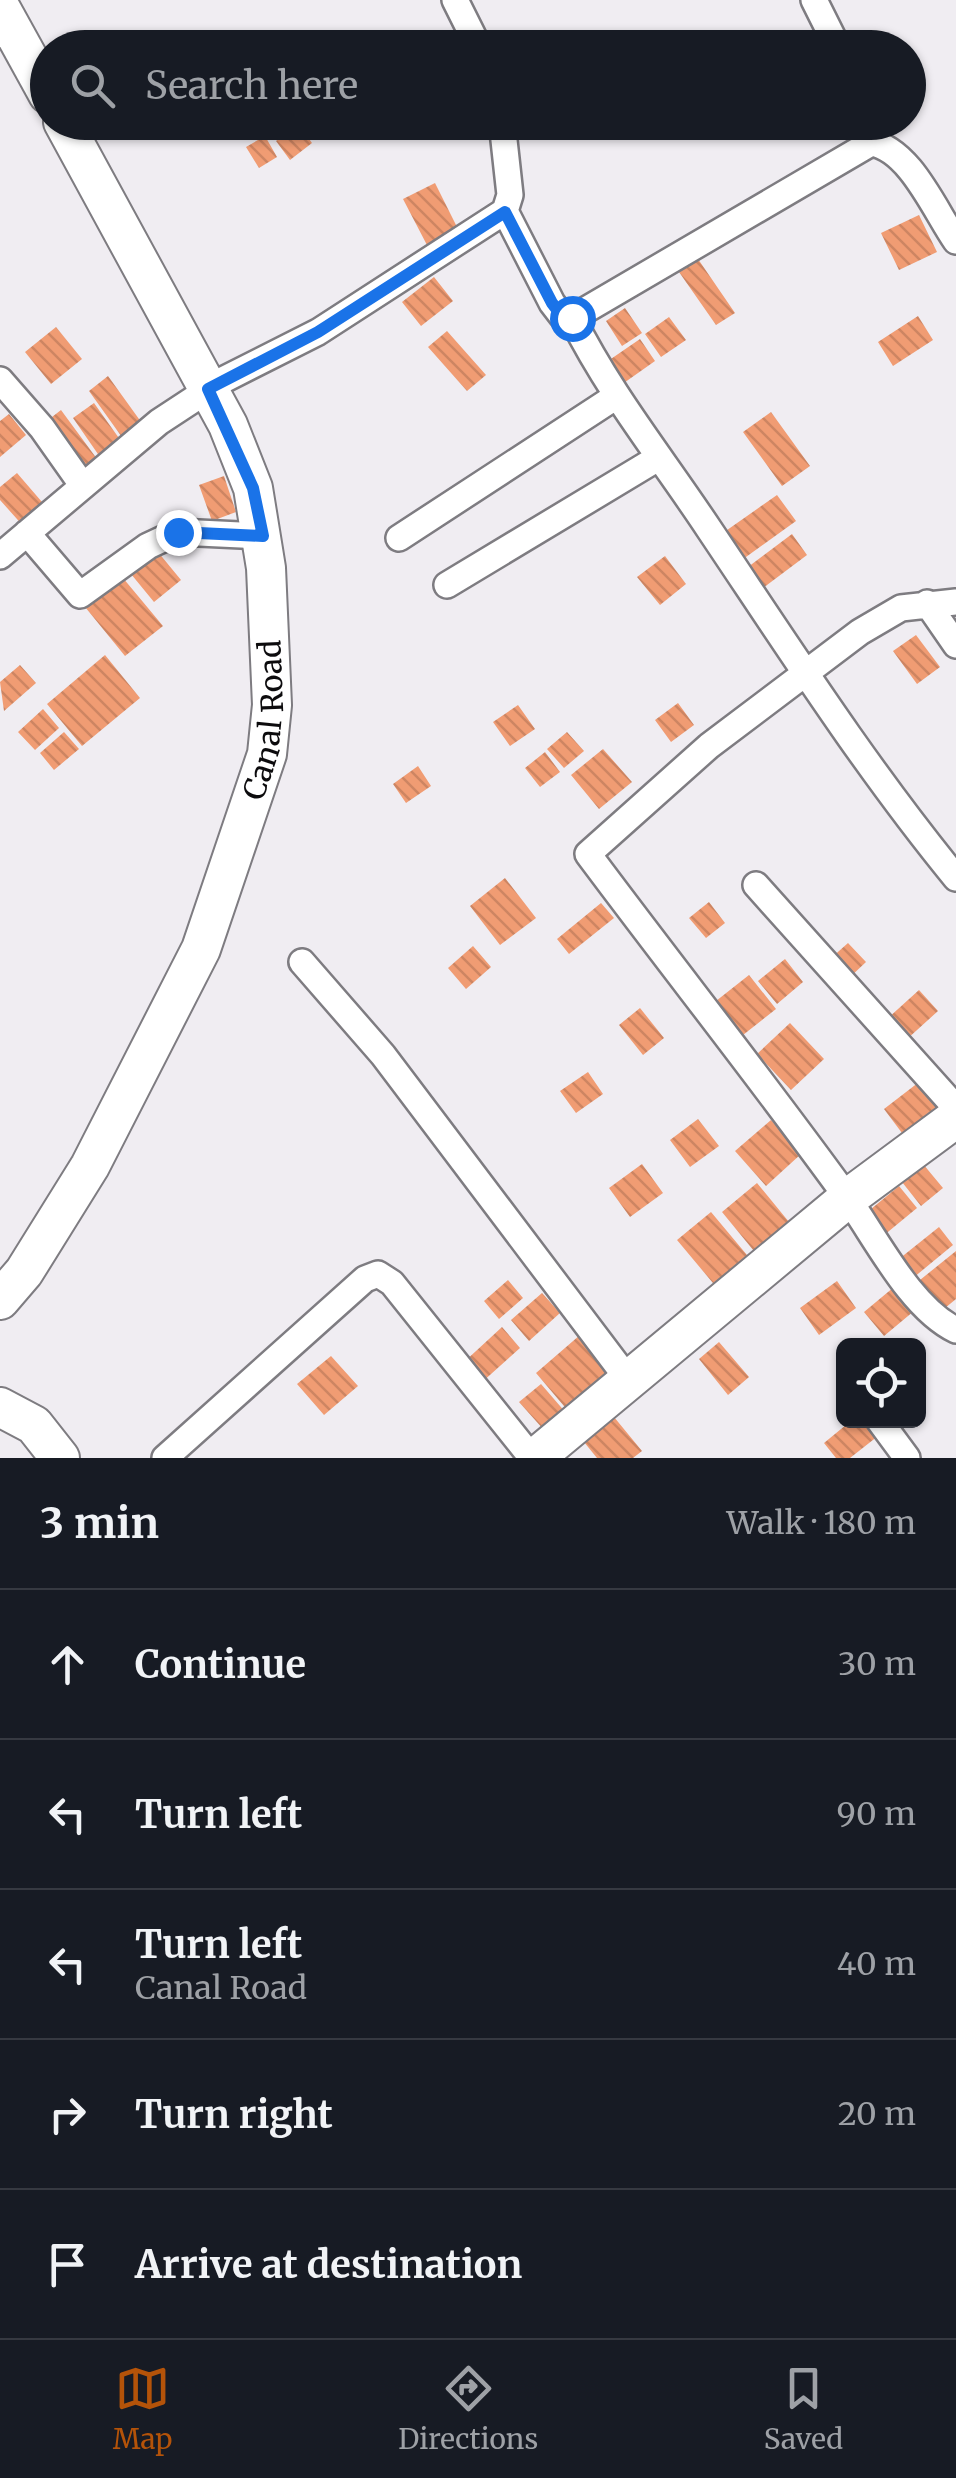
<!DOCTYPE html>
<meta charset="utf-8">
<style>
body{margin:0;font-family:Merriweather,serif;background:#20242c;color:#f1f3f6}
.controls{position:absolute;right:30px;bottom:30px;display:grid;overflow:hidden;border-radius:15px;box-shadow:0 2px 8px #0004}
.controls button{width:90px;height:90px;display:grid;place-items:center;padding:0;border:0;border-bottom:2px solid #363941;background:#171b24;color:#f1f3f6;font:50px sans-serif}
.stop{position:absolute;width:30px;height:30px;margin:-22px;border:8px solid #1a73e8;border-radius:50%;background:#fff}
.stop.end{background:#1a73e8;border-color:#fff;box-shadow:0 2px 10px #0008}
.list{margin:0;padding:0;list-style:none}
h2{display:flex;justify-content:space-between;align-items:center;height:130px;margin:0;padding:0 40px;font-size:42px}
h2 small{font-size:32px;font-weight:400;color:#9ea1a6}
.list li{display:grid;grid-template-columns:65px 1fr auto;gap:30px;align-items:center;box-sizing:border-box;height:150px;padding:0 40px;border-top:2px solid #363941}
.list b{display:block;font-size:38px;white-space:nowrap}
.list p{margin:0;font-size:32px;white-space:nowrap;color:#9ea1a6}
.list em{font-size:32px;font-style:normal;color:#9ea1a6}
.icon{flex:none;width:55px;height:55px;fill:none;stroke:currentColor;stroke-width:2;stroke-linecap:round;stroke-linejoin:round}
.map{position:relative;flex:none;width:956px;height:1458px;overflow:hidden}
.search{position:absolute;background:#171b24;box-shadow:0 2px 8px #0004;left:30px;right:30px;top:30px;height:110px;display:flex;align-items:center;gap:25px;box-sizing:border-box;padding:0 35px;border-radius:55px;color:#9ea1a6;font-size:38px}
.sheet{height:880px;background:#171b24}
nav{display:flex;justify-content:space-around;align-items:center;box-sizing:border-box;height:140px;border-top:2px solid #363941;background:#171b24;font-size:28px;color:#9ea1a6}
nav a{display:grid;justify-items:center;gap:5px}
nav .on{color:#b45309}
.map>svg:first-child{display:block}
</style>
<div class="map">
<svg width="956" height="1458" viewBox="0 0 956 1458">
<defs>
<pattern id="building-back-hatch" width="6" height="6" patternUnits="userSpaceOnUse" patternTransform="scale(2.5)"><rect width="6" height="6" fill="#f09c73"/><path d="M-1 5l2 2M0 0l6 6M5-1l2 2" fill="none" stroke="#cd8562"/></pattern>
</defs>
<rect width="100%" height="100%" fill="#f0edf2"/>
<path fill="url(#building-back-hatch)" d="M299,125L312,143L290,160L276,141Z
M265,136L277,157L259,168L246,147Z
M435,183L459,231L428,247L403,199Z
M919,215L937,252L899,270L881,233Z
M698,259L735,313L716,325L679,272Z
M434,277L453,301L421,326L402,302Z
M625,308L642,333L622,346L606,321Z
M918,316L933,340L893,366L878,342Z
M669,317L686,340L661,357L645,334Z
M56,327L82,359L51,384L25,352Z
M447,331L486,375L467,391L428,347Z
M640,339L655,361L621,385L605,363Z
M108,376L144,426L124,440L89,391Z
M94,403L121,441L100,457L73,418Z
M61,410L100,463L82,476L43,424Z
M771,412L810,466L782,486L743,432Z
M9,414L26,435L0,457V421Z
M17,473L48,509L25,528L0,500V487Z
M224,476L236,512L212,521L199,485Z
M777,495L796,521L739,562L720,535Z
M792,534L807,555L759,591L744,570Z
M158,552L181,580L154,602L131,574Z
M665,556L686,584L660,605L637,577Z
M118,572L163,626L125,656L81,602Z
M916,635L940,667L917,684L893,651Z
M105,655L140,698L82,746L47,704Z
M20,665L36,683L4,711L0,682Z
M678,703L694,725L671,742L655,720Z
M518,705L535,729L510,746L493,722Z
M43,709L59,728L35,750L18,732Z
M64,732L79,749L54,770L40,753Z
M567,732L584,751L564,768L547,749Z
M603,749L632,782L599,809L571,775Z
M545,752L560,772L540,787L525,768Z
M418,766L431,786L406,803L393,784Z
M505,878L536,918L500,945L470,906Z
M709,902L725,923L706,938L689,918Z
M601,903L614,918L569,954L557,939Z
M848,943L866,962L848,979L830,959Z
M473,946L491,967L466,989L448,968Z
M785,959L803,982L777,1004L758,981Z
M749,975L776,1009L743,1035L716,1001Z
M919,990L938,1011L906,1040L887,1019Z
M640,1008L664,1038L643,1055L619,1025Z
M790,1023L824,1059L791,1090L757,1054Z
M588,1072L603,1094L576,1113L560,1091Z
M923,1079L950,1114L911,1145L884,1109Z
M698,1119L719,1146L690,1167L670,1140Z
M771,1120L801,1154L766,1186L735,1151Z
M642,1164L663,1193L630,1217L609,1188Z
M923,1164L943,1188L921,1206L902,1182Z
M757,1183L798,1233L763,1262L722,1212Z
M899,1186L917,1208L883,1236L865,1214Z
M711,1212L757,1267L723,1295L677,1240Z
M939,1227L953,1245L913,1278L899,1259Z
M956,1251V1299L939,1313L915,1284Z
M508,1280L523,1298L499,1319L484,1301Z
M837,1281L856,1308L819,1335L800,1308Z
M900,1282L920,1306L884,1336L864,1312Z
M542,1293L560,1313L529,1341L511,1320Z
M502,1327L520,1348L481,1383L463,1363Z
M580,1335L613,1375L569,1412L536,1373Z
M719,1342L749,1377L728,1395L699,1359Z
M331,1356L358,1386L324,1415L297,1384Z
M541,1384L573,1421L552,1439L519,1402Z
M614,1417L642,1451L633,1458H597L584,1442Z
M852,1420H866L878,1436L850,1458H836L824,1443Z"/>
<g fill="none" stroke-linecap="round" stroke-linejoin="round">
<g stroke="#7e7c81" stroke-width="30">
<path id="street" d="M455,0L479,48
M814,0L838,48
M505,211L552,303L562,316L572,318L871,143C910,149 935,211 956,241
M572,318C610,394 662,458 709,529C789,648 865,767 956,878
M0,380L42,428L83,486
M27,533L80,595L148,546L178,532L263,536
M399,538L615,397
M0,556L159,422L223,380L318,332L505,211L510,195L502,122
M447,585L658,458
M956,602L901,608L860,632L709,746L588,854C673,968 762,1080 846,1196C875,1236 910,1308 956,1330
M927,603L956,645
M756,885L956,1108
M302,962L383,1055L627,1378
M879,1420L907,1458
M165,1458L365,1279L378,1274L392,1283L532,1458"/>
</g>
<g stroke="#7e7c81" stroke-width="42">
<g id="secondary">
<path d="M0,7L48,94"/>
<path id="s1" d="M0,1300L24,1272L90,1166L201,949L267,754L272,705L266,568L253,488L228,425L63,122"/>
<path d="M0,1407L34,1425L60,1458"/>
<path d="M535,1458L848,1198L956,1118"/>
</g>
</g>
<use href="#street" stroke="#fff" stroke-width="25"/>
<use href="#secondary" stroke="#fff" stroke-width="38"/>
</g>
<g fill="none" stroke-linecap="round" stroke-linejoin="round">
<path stroke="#1a73e8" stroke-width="12" d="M178,532L263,536L253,488L208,389L318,332L505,212L552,303L562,316L572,318"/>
</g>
<g text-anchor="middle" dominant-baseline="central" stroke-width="8" stroke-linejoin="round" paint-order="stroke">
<g font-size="30" fill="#0c0b0d" stroke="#fdfbff">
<text stroke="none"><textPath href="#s1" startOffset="645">Canal Road</textPath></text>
</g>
</g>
</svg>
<div class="controls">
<button><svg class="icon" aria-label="locate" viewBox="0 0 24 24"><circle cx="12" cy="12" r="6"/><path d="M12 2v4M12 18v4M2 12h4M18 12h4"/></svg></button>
</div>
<div class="stop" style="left:572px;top:318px"></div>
<div class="stop end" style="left:178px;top:532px"></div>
<div class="search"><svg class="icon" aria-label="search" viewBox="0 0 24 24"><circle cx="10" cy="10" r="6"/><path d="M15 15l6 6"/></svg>Search here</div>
</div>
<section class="sheet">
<h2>3 min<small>Walk · 180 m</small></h2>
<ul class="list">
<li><svg class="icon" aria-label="ahead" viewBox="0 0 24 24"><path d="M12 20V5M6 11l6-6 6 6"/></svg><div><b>Continue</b></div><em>30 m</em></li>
<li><svg class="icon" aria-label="left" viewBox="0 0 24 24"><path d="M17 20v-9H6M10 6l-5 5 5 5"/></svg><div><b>Turn left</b></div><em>90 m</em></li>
<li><svg class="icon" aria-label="left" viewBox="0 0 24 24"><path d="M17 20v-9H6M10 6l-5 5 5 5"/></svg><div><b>Turn left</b><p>Canal Road</p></div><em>40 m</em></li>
<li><svg class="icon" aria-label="right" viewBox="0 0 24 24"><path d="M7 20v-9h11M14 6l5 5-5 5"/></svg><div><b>Turn right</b></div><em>20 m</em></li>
<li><svg class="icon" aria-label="arrive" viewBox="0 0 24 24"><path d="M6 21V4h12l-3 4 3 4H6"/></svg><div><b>Arrive at destination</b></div></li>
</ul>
</section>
<nav>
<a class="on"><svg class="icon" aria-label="map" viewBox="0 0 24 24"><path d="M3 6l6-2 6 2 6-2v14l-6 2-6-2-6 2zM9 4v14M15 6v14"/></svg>Map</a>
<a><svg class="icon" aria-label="directions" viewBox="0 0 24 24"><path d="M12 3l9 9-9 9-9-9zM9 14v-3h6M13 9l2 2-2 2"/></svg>Directions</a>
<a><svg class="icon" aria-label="saved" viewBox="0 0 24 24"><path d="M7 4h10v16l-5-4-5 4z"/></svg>Saved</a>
</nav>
